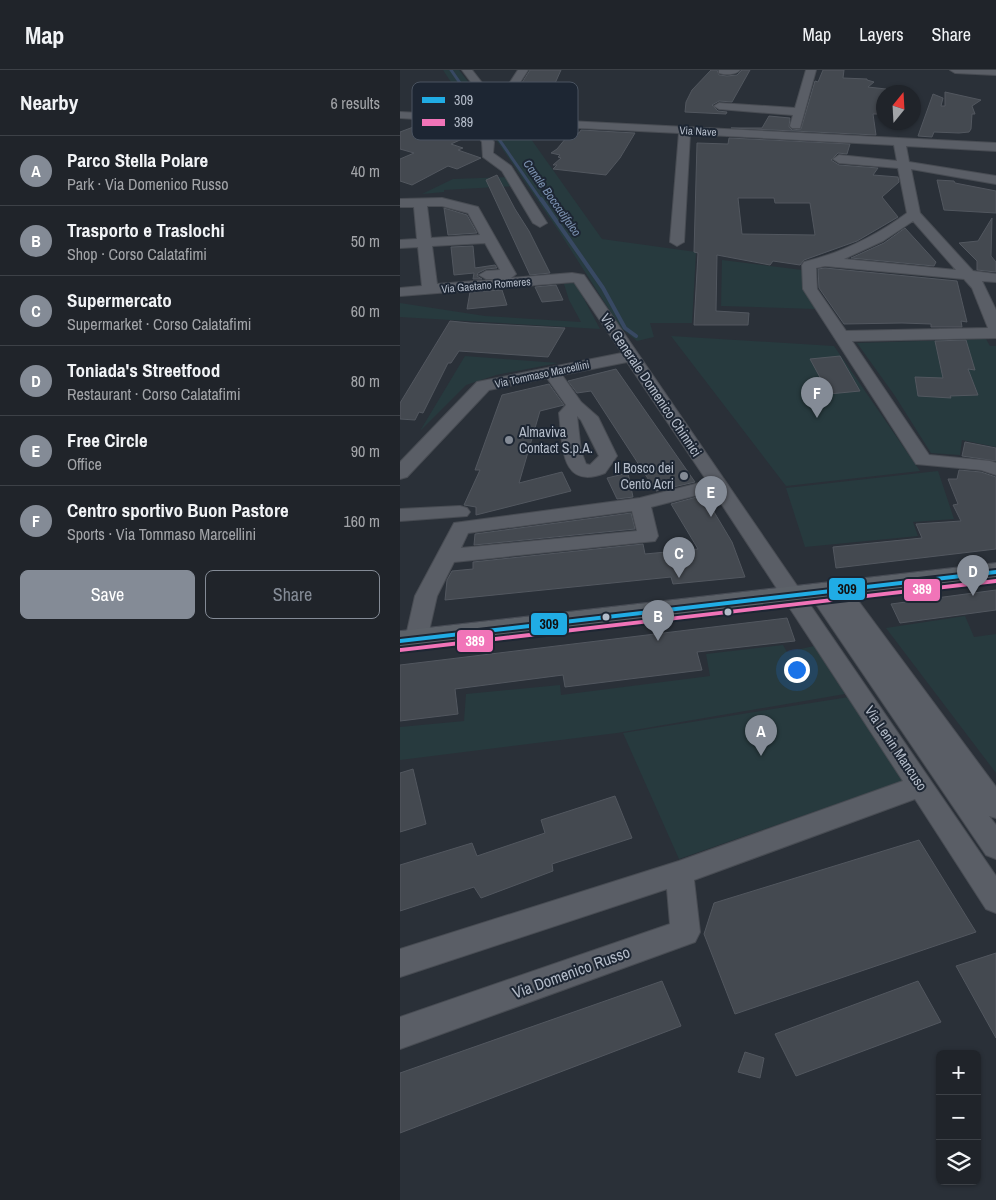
<!DOCTYPE html>
<meta charset="utf-8">
<style>
body{margin:0;font-family:"Archivo Narrow",sans-serif;background:#282c32;color:#f1f3f6}
.controls{position:absolute;right:15px;bottom:15px;display:grid;overflow:hidden;border-radius:8px;box-shadow:0 1px 4px #0004}
.controls button{width:45px;height:45px;display:grid;place-items:center;padding:0;border:0;border-bottom:1px solid #3d4147;background:#20242a;color:#f1f3f6;font:25px sans-serif}
.compass{position:absolute;left:476px;top:15px;width:45px;height:45px;border-radius:50%;background:#20242a;box-shadow:0 1px 4px #0004;rotate:18deg}
.you{position:absolute;left:396px;top:599px;width:18px;height:18px;margin:-12px;border:4px solid #fff;border-radius:50%;background:#1a73e8;box-shadow:0 0 0 8px #1a73e833}
.badge{display:grid;place-items:center;width:32px;height:32px;border-radius:50%;background:#848b96;color:#fff;font-size:16px;font-weight:700}
.pin{position:absolute;translate:-50% -41px;filter:drop-shadow(0 1px 2px #0008)}
.pin::after{content:'';position:absolute;top:26px;width:18px;height:15px;background:inherit;clip-path:polygon(0 0,100% 0,50% 100%)}
.list{margin:0;padding:0;list-style:none}
h2{display:flex;justify-content:space-between;align-items:center;height:65px;margin:0;padding:0 20px;font-size:21px}
h2 small{font-size:16px;font-weight:400;color:#a2a4a8}
.list li{display:grid;grid-template-columns:32px 1fr auto;gap:15px;align-items:center;box-sizing:border-box;height:70px;padding:0 20px;border-top:1px solid #3d4147}
.list b{display:block;font-size:19px;white-space:nowrap}
.list p{margin:0;font-size:16px;white-space:nowrap;color:#a2a4a8}
.list em{font-size:16px;font-style:normal;color:#a2a4a8}
.actions{display:flex;gap:10px;padding:15px 20px}
.actions a{flex:1;padding:11px 0;border:1px solid #848b96;border-radius:8px;text-align:center;font-size:18px;color:#848b96}
.actions .main{background:#848b96;color:#fff}
.icon{flex:none;width:28px;height:28px;fill:none;stroke:currentColor;stroke-width:2;stroke-linecap:round;stroke-linejoin:round}
.map{position:relative;flex:none;width:596px;height:1130px;overflow:hidden}
header{display:flex;align-items:center;gap:30px;box-sizing:border-box;height:70px;padding:0 25px;background:#20242a;border-bottom:1px solid #3d4147}
header strong{font-size:24px}
nav{display:flex;gap:28px;margin-inline-start:auto;font-size:18px}
main{display:flex}
aside{flex:1;background:#20242a}
.map>svg:first-child{display:block}
</style>
<header>
<strong>Map</strong>
<nav><a>Map</a><a>Layers</a><a>Share</a></nav>
</header>
<main>
<aside>
<h2>Nearby<small>6 results</small></h2>
<ul class="list">
<li><span class="badge">A</span><div><b>Parco Stella Polare</b><p>Park · Via Domenico Russo</p></div><em>40 m</em></li>
<li><span class="badge">B</span><div><b>Trasporto e Traslochi</b><p>Shop · Corso Calatafimi</p></div><em>50 m</em></li>
<li><span class="badge">C</span><div><b>Supermercato</b><p>Supermarket · Corso Calatafimi</p></div><em>60 m</em></li>
<li><span class="badge">D</span><div><b>Toniada's Streetfood</b><p>Restaurant · Corso Calatafimi</p></div><em>80 m</em></li>
<li><span class="badge">E</span><div><b>Free Circle</b><p>Office</p></div><em>90 m</em></li>
<li><span class="badge">F</span><div><b>Centro sportivo Buon Pastore</b><p>Sports · Via Tommaso Marcellini</p></div><em>160 m</em></li>
</ul>
<div class="actions"><a class="main">Save</a><a>Share</a></div>
</aside>
<div class="map">
<svg width="596" height="1130" viewBox="0 0 596 1130">
<rect width="100%" height="100%" fill="#2a3038"/>
<path fill="#273a3e" d="M43,0H59L97,49L74,47Z
M84,52L121,55L202,169L296,182L292,253H250L254,267L237,271L221,258L160,163Z
M109,107L115,116L44,120V122L22,124L53,109Z
M322,190L402,200V215L415,239L321,236Z
M171,213L176,214L200,259L0,247V233L85,246L181,252L169,230L164,214Z
M271,266L434,276L520,401L386,416Z
M586,269L590,276H596V377L562,370L560,385L531,383L495,326L457,273Z
M65,286L158,293L96,305L66,315L20,361Z
M538,401L554,449L513,452L518,466L405,477L386,418Z
M565,546L574,567L596,564V703L486,558Z
M383,575L387,582L414,576L445,624L217,663L0,690V657L64,651L66,624L160,615L161,625L310,606L306,584Z
M449,627L505,710L279,789L223,663Z"/>
<g fill="none" stroke-linecap="round" stroke-linejoin="round">
<path stroke="#384963" stroke-width="3" d="M51,0L141,130"/>
<path stroke="#384963" stroke-width="4" d="M141,129L203,218L225,258L236,266"/>
</g>
<path fill="#444950" stroke="#52575f" fill-rule="evenodd" d="M130,0H161L147,31L132,30L122,47L114,46L106,38Z
M311,0H317L319,5L327,6L337,5L342,0H350L332,32L319,31L312,35L318,41L327,42L326,44L285,42L286,32L292,20Z
M423,0H444L443,8L467,9V10L474,12L468,17L486,19L484,22L481,44H473L476,65L331,58H362L369,46L390,48L389,57L392,60L401,59L415,11L418,12Z
M545,22L581,30L572,36L575,44H572L571,59L569,62L559,63L534,62L532,67L518,66L533,24L543,28L541,36H545Z
M24,53L69,66L51,74L63,78L58,80L81,88L57,99L48,96L12,115L0,111V89L14,83L0,79V62Z
M181,60L235,63L220,88L206,105L153,99L157,95H153L161,88L158,87L160,85L151,83L157,79L171,62L179,63Z
M329,68L450,74L447,84L438,83L431,90L439,95L478,98L473,105L498,107L499,112L482,127L498,147L457,171L404,190L400,195L373,191L370,195L317,185L316,241L349,243L348,255H294L298,183L294,182L297,73L328,74ZM338,128H374L375,133H410L415,165L342,164Z
M97,105L115,139L129,161L150,203L130,205L86,110Z
M537,110L554,111L555,113L596,121V143L544,140Z
M44,138L67,145L77,163L48,165Z
M592,148L591,186L596,192V202L577,200V191L559,173L578,171Z
M505,158L536,192L534,196L451,188L484,173Z
M73,176L75,198L95,195L97,198L86,199L78,203L77,206L82,209H73L74,203L54,205L51,177Z
M425,198L557,211L567,252L561,251L562,257H531V254L502,253L444,254L419,218L418,199Z
M156,215L163,230L142,232L135,217Z
M102,220L107,235L67,239L70,222Z
M50,251L70,253L165,258L148,287L59,281L51,293H48L23,343L19,342L15,350L0,349V333Z
M566,270L575,300L568,299L578,325L550,326L551,328L518,326L515,307L543,308L535,271Z
M440,286L460,321L429,324L410,289Z
M216,299L295,412L256,421L191,321L177,323L168,311Z
M149,314L164,335L140,341L119,413L162,402L171,421L76,445V437L64,435L80,400H75L102,325Z
M565,372L596,378V391L562,386Z
M559,400L581,402L596,407V479L436,498L433,477L522,468L516,454L561,451L553,435L558,434L548,409H557Z
M228,403L233,427L217,429L207,408Z
M304,425L332,472L345,507L273,514L271,507L45,530L47,510L52,501L73,499V492L243,474L245,484L298,479L271,434Z
M231,443L235,459L74,475L75,464Z
M596,520V540L500,553L491,534Z
M387,548L395,571L297,582L302,600L165,617L163,605L55,619L58,644L0,651V595Z
M13,699L26,754L0,762V703Z
M215,726L232,768L152,794L153,801L81,828L74,817L0,841V795L72,773L77,786L145,763L141,750Z
M519,770L576,862L335,944L304,864L314,833Z
M596,883V968L556,896Z
M262,911L281,956L0,1063V1003Z
M518,911L541,952L396,1006L375,964Z
M345,982L364,988L360,1008L338,1002Z"/>
<g fill="none" stroke-linecap="round" stroke-linejoin="round">
<g stroke="#484c53" stroke-width="2">
<path id="minor" d="M62,0H72L97,32L118,0H128L103,39L109,48L596,73V81L506,76L509,92L596,106V114L511,99L520,143L573,201L596,204V212L582,211L596,240V268L452,271L529,385L590,391L596,393V405L581,400L516,394L403,219L402,195L404,192C441,183 476,166 507,143L498,98L439,93L433,89L439,85L497,91L494,75L290,64L284,172L277,176L270,172L279,63L80,53L94,72L93,83L111,96L147,153L140,157L133,153L102,101L83,87L82,72L76,62L66,52L0,48V42L97,47ZM513,151L556,200L444,189L483,171ZM425,196L564,209L572,218L588,258L446,261L417,219L416,198Z
M319,0H340C336,5 325,5 319,3Z
M406,0H416L400,58H392L390,56L393,45L319,39L314,36L319,33L395,38Z
M550,0H596V5L555,3Z
M42,128L78,137L116,204L111,208L172,203L184,205L596,806V843L586,839L515,729L294,810L300,862L295,872L0,979V947L270,854L267,819L0,907V879L279,791L503,711L313,421L251,437L258,466L255,471L54,492L37,526L27,570L24,576L16,578L8,576L5,570L15,526L54,453L240,428L307,411L227,292L162,305L181,332L198,347L217,386L205,403C159,421 163,373 159,343L166,335L147,308L89,320L7,407L0,409V392L77,312L222,283L174,212L0,226V218L22,216L18,177L0,178V170L17,169L14,137H0V129ZM27,136H42L68,143L80,165L31,168ZM85,173L100,200L86,201L79,205L86,209H102L37,214L32,176ZM177,346L181,350L199,386L190,395L186,394L181,381ZM232,441L237,461L61,478L68,463Z
M60,436L67,438L70,442L67,446L0,451V439Z
M440,515L448,517L596,717V748L589,746L596,755V789L586,785L409,524L412,519L420,517L430,521L432,517Z"/>
</g>
<g stroke="#484c55" stroke-width="1">
<path id="major" d="M596,493V511L0,581V561Z"/>
</g>
<use href="#minor" fill="#5a5e66" fill-rule="evenodd"/>
<use href="#major" fill="#5c6168" fill-rule="evenodd"/>
<g stroke="#1d2633" stroke-width="4">
<path id="bus-1" d="M596,500V504L0,573V569Z"/>
</g>
<g stroke="#1d2633" stroke-width="4">
<path id="bus-2" d="M596,509V513L0,582V578H1Z"/>
</g>
<use href="#bus-1" fill="#20ace5" fill-rule="evenodd"/>
<use href="#bus-2" fill="#f174b8" fill-rule="evenodd"/>
</g>
<g fill="#848b96" stroke="#1d2633" stroke-width="2">
<circle cx="109" cy="370" r="5"/>
<circle cx="284" cy="406" r="5"/>
</g>
<g fill="#b4bcc9" stroke="#1d2633" stroke-width="2">
<circle cx="328" cy="542" r="4.5"/>
<circle cx="206" cy="547" r="4.5"/>
</g>
<g text-anchor="middle" dominant-baseline="central" stroke-width="4" stroke-linejoin="round" paint-order="stroke">
<g font-size="11" fill="#b4bcc9" stroke="#1d2633">
<text transform="translate(298 61) rotate(3)">Via Nave</text>
<text transform="translate(86 215) rotate(-5)">Via Gaetano Romeres</text>
<text transform="translate(142 304) rotate(-12)">Via Tommaso Marcellini</text>
</g>
<g font-size="12" font-style="italic" fill="#7c92b1" stroke="#1d2633">
<text transform="translate(152 128) rotate(55)">Canale Boccadifalco</text>
</g>
<g font-size="14" fill="#b4bcc9" stroke="#1d2633">
<text transform="translate(251 315) rotate(56)">Via Generale Domenico Chinnici</text>
<text transform="translate(496 678) rotate(56)">Via Lenin Mancuso</text>
</g>
<g font-size="14" fill="#b4bcc9" stroke="#1d2633" text-anchor="start">
<text x="119" y="362">Almaviva<tspan x="119" dy="16">Contact S.p.A.</tspan></text>
<text x="274" y="398" text-anchor="end">Il Bosco dei<tspan x="274" dy="16">Cento Acri</tspan></text>
</g>
<g font-size="16" fill="#b4bcc9" stroke="#1d2633">
<text transform="translate(171 902) rotate(-20)">Via Domenico Russo</text>
</g>
</g>
<rect x="12" y="12" width="166" height="58" rx="8" fill="#1d2633" stroke="#4a5360" stroke-width="1"/>
<rect x="22" y="27" width="23" height="6" fill="#20ace5"/>
<rect x="22" y="49" width="23" height="7" fill="#f174b8"/>
<g font-size="14" fill="#b4bcc9">
<text x="54" y="35">309</text>
<text x="54" y="57">389</text>
</g>
<g stroke="#1d2633" stroke-width="2">
<rect x="428" y="507" width="38" height="24" rx="5" fill="#20ace5"/>
<rect x="503" y="508" width="38" height="24" rx="5" fill="#f174b8"/>
<rect x="130" y="542" width="38" height="24" rx="5" fill="#20ace5"/>
<rect x="56" y="559" width="38" height="24" rx="5" fill="#f174b8"/>
</g>
<g font-size="14" text-anchor="middle" font-weight="bold" fill="#fff">
<text x="522" y="524">389</text>
<text x="75" y="576">389</text>
</g>
<g font-size="14" text-anchor="middle" font-weight="bold" fill="#111">
<text x="447" y="524">309</text>
<text x="149" y="559">309</text>
</g>
</svg>
<div class="controls">
<button>+</button>
<button>−</button>
<button><svg class="icon" aria-label="layers" viewBox="0 0 24 24"><path d="M12 4l9 5-9 5-9-5zM3 14l9 5 9-5"/></svg></button>
</div>
<svg class="compass" viewBox="-18 -18 36 36"><path d="M0-13l5 13h-10z" fill="#e53935"/><path d="M0 13l5-13h-10z" fill="#a2a4a8"/></svg>
<div class="you"></div>
<div class="pin badge" style="left:361px;top:686px">A</div>
<div class="pin badge" style="left:258px;top:571px">B</div>
<div class="pin badge" style="left:279px;top:508px">C</div>
<div class="pin badge" style="left:573px;top:526px">D</div>
<div class="pin badge" style="left:311px;top:447px">E</div>
<div class="pin badge" style="left:417px;top:348px">F</div>
</div>
</main>
